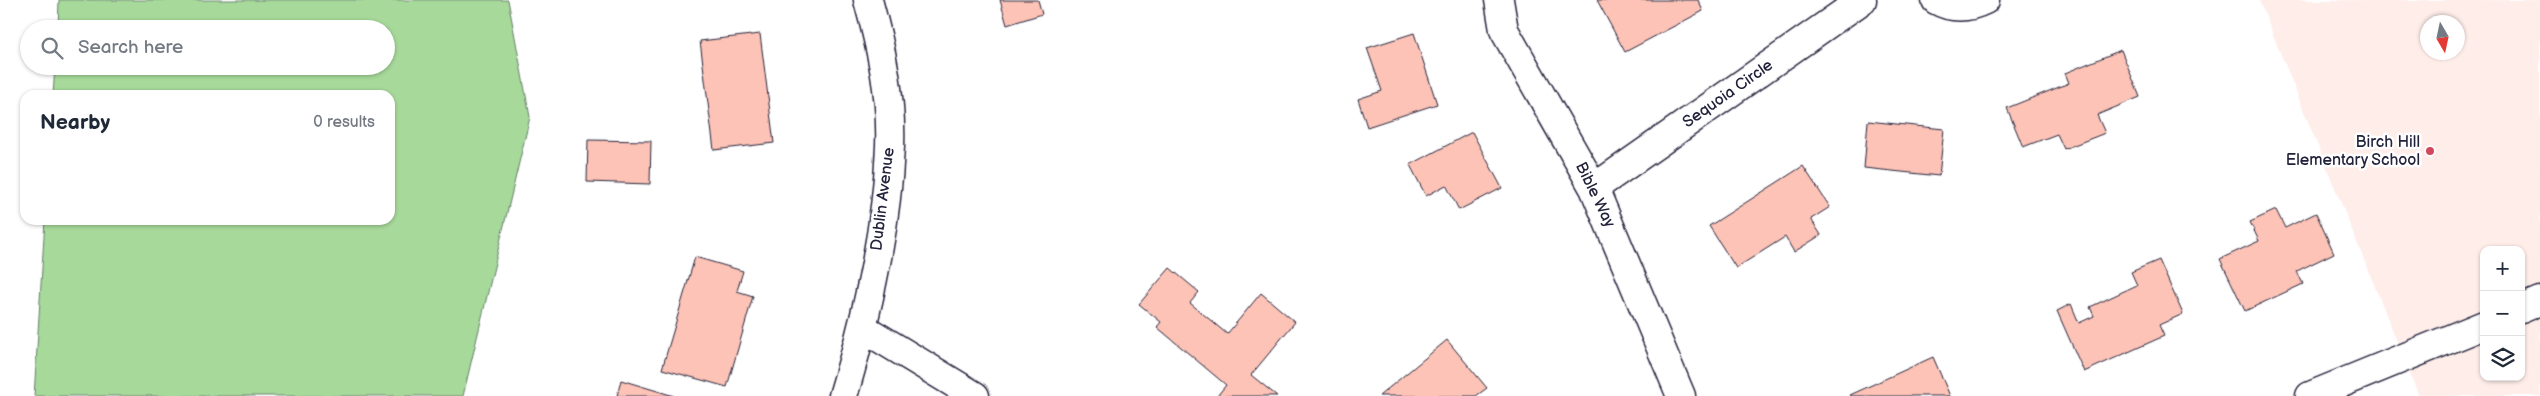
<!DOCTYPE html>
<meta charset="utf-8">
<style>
body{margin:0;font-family:"Balsamiq Sans",sans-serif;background:#f2f2f3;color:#1f2937}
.controls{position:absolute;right:15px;bottom:15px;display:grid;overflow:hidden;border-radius:10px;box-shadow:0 1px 4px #0004}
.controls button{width:45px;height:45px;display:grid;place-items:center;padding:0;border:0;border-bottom:1px solid #e0e1e3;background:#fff;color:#1f2937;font:25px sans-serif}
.compass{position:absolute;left:2420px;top:15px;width:45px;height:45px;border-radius:50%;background:#fff;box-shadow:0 1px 4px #0004;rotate:171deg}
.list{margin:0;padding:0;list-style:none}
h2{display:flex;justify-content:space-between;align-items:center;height:65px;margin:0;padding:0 20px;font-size:21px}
h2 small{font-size:16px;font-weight:400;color:#747a83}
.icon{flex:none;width:28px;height:28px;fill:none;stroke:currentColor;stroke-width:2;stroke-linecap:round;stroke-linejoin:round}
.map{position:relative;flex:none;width:2540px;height:396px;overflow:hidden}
.search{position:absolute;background:#fff;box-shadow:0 1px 4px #0004;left:20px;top:20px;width:375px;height:55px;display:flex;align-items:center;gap:12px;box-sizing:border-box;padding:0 18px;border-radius:28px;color:#747a83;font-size:19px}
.panel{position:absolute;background:#fff;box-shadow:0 1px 4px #0004;left:20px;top:90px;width:375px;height:135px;border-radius:15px}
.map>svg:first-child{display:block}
</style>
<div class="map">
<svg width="2540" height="396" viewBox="0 0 2540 396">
<rect width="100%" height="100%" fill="#fff"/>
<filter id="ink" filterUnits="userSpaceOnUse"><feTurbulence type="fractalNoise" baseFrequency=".02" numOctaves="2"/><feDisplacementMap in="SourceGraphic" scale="10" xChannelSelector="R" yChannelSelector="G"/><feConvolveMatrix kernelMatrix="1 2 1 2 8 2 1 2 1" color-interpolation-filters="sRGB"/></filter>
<g filter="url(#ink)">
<path fill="#feede9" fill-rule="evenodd" d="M2259,0H2540V396H2419ZM2428,22H2458V52H2428ZM2484,250H2521V377H2484Z"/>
<path fill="#a7d99a" stroke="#647e6a" d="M59,0H508L530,117L463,396H34L45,220H390V95H53L55,66H386V29H58Z"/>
<path fill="#fdc3b6" stroke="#22223b" d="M1000,0H1038L1042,14L1007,25Z
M1597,0H1698L1703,11L1625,52Z
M1414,33L1437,104L1367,127L1358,99L1382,91L1367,48Z
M760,34L774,143L714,150L700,41Z
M2121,50L2140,97L2097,115L2105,133L2064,149L2057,134L2023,147L2007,108L2069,83L2065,73Z
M1868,121L1944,129L1939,176L1864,168Z
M1472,132L1502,188L1459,210L1446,185L1426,196L1410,165Z
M588,140L651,141L650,184L587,182Z
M1803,166L1830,207L1811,219L1821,235L1794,252L1785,237L1736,268L1709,226Z
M2276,210L2285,228L2316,213L2334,253L2297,271L2303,284L2245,311L2220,259L2259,241L2250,222Z
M695,257L743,271L737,291L753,296L727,387L662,369Z
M2159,260L2183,314L2159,325L2164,336L2084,372L2057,311L2071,304L2079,323L2094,316L2090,307L2137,285L2131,272Z
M1170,268L1199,292L1190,303L1227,334L1261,293L1295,322L1251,375L1277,396H1217L1226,385L1157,327L1161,322L1139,304Z
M1447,340L1487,388L1476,396H1379Z
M1933,357L1950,396H1851L1850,395Z
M621,380L674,396H617Z"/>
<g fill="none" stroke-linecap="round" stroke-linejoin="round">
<g stroke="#22223b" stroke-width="31">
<path id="minor" d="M1499,0L1504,30L1594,188L1681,396
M1936,0C1952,9 1969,8 1985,0
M1594,188L1862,0
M2521,309L2540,301
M863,328L975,396
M2310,396L2484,325"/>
</g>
<g stroke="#22223b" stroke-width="31">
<path id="tertiary" d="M843,396C867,316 887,230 890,146C892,97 881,47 868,0"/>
</g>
<use href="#minor" stroke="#fff" stroke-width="28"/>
<use href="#tertiary" stroke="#fff" stroke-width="28"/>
</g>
</g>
<circle fill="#d1495b" stroke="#fff" stroke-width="2" cx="2430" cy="151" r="5"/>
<g text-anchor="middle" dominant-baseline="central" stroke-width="5" stroke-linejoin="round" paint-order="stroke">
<g font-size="16" fill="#22223b" stroke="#fff">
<text transform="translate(1728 94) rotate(-35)">Sequoia Circle</text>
<text transform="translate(1595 195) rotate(64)">Bible Way</text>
<text transform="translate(883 199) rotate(-83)">Dublin Avenue</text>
</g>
<g font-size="16" fill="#22223b" stroke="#fff" text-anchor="end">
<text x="2420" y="142">Birch Hill<tspan x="2420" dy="18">Elementary School</tspan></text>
</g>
</g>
</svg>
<div class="controls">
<button>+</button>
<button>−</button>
<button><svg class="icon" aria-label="layers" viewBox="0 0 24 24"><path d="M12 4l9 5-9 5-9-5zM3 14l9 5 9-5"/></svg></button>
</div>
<svg class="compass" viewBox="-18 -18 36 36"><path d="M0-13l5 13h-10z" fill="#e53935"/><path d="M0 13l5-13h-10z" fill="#747a83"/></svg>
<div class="search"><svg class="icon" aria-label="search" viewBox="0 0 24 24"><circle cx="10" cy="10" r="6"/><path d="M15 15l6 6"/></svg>Search here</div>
<section class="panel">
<h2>Nearby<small>0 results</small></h2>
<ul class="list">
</ul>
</section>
</div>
